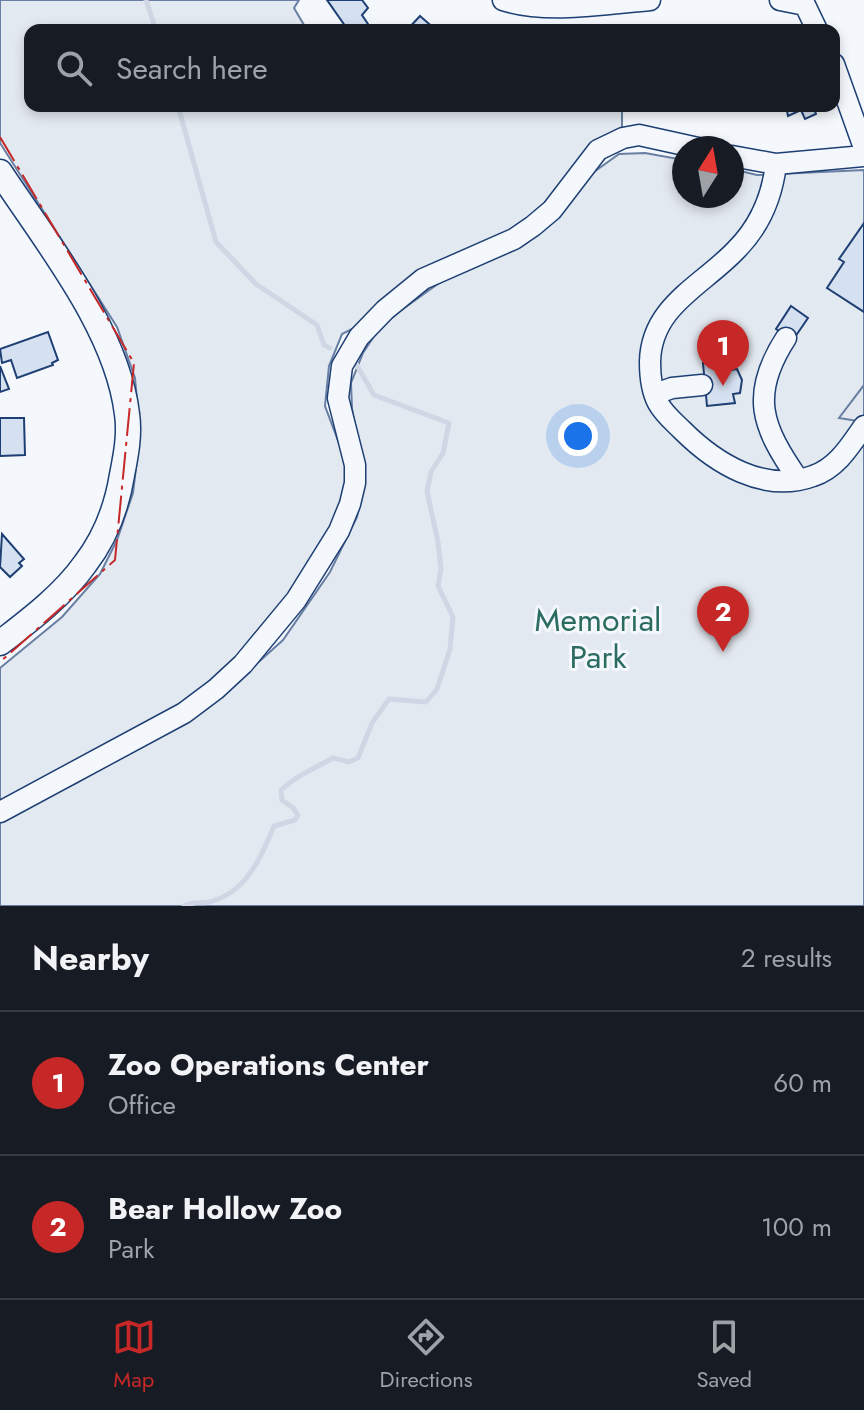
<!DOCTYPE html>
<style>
body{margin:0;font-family:Jost,sans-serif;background:#242831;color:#f1f3f6}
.compass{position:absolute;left:672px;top:136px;width:72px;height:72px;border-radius:50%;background:#171b24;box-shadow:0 4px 12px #0003;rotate:11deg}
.you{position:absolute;left:578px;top:436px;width:28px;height:28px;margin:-20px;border:6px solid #fff;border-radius:50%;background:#1a73e8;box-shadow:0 0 0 12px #1a73e833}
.badge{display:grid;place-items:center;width:52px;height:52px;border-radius:50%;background:#c62828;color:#fff;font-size:26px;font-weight:700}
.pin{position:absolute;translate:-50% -66px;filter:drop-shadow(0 2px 4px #0008)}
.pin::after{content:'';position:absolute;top:42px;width:28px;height:24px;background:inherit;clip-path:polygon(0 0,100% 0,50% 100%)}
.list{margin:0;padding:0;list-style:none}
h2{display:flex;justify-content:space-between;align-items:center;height:104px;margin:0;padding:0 32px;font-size:34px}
h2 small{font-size:26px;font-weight:400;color:#9ea1a6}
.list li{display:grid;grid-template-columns:52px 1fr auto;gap:24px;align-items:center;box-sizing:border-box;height:144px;padding:0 32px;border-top:2px solid #363941}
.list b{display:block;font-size:30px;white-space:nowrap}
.list p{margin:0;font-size:26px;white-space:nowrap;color:#9ea1a6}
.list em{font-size:26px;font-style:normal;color:#9ea1a6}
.icon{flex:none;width:44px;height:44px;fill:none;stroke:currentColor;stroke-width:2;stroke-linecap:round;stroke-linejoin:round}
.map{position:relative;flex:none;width:864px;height:906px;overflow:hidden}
.search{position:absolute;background:#171b24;box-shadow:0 4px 12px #0003;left:24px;right:24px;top:24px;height:88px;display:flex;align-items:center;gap:20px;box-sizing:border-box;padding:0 28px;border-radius:16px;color:#9ea1a6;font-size:30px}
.sheet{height:392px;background:#171b24}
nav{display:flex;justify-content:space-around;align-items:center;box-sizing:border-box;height:112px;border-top:2px solid #363941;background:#171b24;font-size:22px;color:#9ea1a6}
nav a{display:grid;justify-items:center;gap:4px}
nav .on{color:#c62828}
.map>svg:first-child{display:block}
</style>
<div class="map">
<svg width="864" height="906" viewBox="0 0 864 906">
<rect width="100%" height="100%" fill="#f4f7fb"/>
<path fill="#e3e9f0" stroke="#687fa3" stroke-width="2" d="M0,0H299L294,8L307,30H30V106H448L490,111L511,110L513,106H622V128C582,147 559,193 525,223L364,323L342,334L329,366L325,406L346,462L347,478L337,518L284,604L238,659L181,706L0,802V668L62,617L100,574L117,540L133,493L140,434L135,378L117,327L0,143Z
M645,153L684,160V196H732V169L757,175L864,170V906H0V820L78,782L213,703L283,640L330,572L357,517L361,500L358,441L352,409L351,383L363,353L382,324L619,154Z"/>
<path fill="#e3e8f0" stroke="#687fa3" stroke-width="2" d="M864,385V422L839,418Z"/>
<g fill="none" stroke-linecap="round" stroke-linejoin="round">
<path stroke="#cfd7e4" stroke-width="5" d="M146,0L156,30
M178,106L216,242L256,284L317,325L324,345L330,348
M184,906C194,901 199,904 209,902C246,893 261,858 274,826L295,820L298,815L293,808L282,800L281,790C297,775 314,769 333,758L349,762L358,758L372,723L389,699L426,702L437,689L450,649L453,617L438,586L441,569L438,542L427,491L431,472L443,453L449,423L374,395L355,362"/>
</g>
<path fill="#d5e0f0" stroke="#1d3f73" stroke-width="2" d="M327,0H362L368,8L362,15L372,30H348Z
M420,16L436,30H407Z
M786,106H813L816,114L805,119L801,110L788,116Z
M864,223V312L827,288L844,262L839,259Z
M791,306L808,318L793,340L776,329Z
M48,332L58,360L52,363L53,365L17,378L11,360L2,363L0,349Z
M729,361L730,370L737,369L742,380L740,393L733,394L735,403L707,406L703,363Z
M0,366L9,389L0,392Z
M0,418H24L25,455L0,456Z
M2,534L24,559L19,563L22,566L10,577L0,567Z"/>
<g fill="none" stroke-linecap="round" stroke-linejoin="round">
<g stroke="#1d3f73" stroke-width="23">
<path id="minor" d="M503,0C545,14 605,4 650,0
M780,0L805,5L817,30
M834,64L864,148
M732,156L776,164L864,156
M776,164C772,198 760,226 736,250C702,286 651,306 650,362C650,374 652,392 658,403C664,414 674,422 682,430C715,463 764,494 813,476C837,468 850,446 864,426
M786,338C749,395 762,427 798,479
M655,394L672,388L702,385
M0,812L184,713L216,689L243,664L296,600L339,531L350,504L355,483V465L338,398L342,366L359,337L385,310L423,279L514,239L533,226L552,210L598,150L623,138L639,135L698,148"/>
</g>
<g stroke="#1d3f73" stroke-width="27">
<path id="major" d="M0,172C46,242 117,329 127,414C130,434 126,455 122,475C117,506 105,538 85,564C63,595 30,620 0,643"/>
</g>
<use href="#minor" stroke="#f4f7fb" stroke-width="20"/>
<use href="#major" stroke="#f4f7fb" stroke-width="24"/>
<path stroke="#c62828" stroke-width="2" stroke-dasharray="28 6 4 6" stroke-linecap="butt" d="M0,137L134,363L115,560L0,662"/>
</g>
<g text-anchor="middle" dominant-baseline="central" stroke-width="6" stroke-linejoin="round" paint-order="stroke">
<g font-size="32" fill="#2c6c60" stroke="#f4f7fb">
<text x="598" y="620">Memorial<tspan x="598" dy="37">Park</tspan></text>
</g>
</g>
</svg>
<svg class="compass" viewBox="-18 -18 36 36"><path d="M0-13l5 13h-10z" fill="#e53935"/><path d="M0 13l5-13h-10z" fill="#9ea1a6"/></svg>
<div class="you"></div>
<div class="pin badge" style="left:723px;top:386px">1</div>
<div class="pin badge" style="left:723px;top:652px">2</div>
<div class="search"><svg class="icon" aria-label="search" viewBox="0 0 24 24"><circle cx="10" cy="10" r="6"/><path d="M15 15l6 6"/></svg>Search here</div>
</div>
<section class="sheet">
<h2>Nearby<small>2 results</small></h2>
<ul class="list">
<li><span class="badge">1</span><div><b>Zoo Operations Center</b><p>Office</p></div><em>60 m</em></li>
<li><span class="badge">2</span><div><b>Bear Hollow Zoo</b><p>Park</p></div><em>100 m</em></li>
</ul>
</section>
<nav>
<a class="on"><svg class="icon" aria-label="map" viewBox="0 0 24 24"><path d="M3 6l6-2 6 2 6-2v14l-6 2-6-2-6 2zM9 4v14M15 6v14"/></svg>Map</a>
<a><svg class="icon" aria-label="directions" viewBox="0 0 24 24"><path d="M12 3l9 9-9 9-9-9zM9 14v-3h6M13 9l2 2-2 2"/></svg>Directions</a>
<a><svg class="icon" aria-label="saved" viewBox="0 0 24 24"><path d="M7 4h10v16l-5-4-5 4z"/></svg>Saved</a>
</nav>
